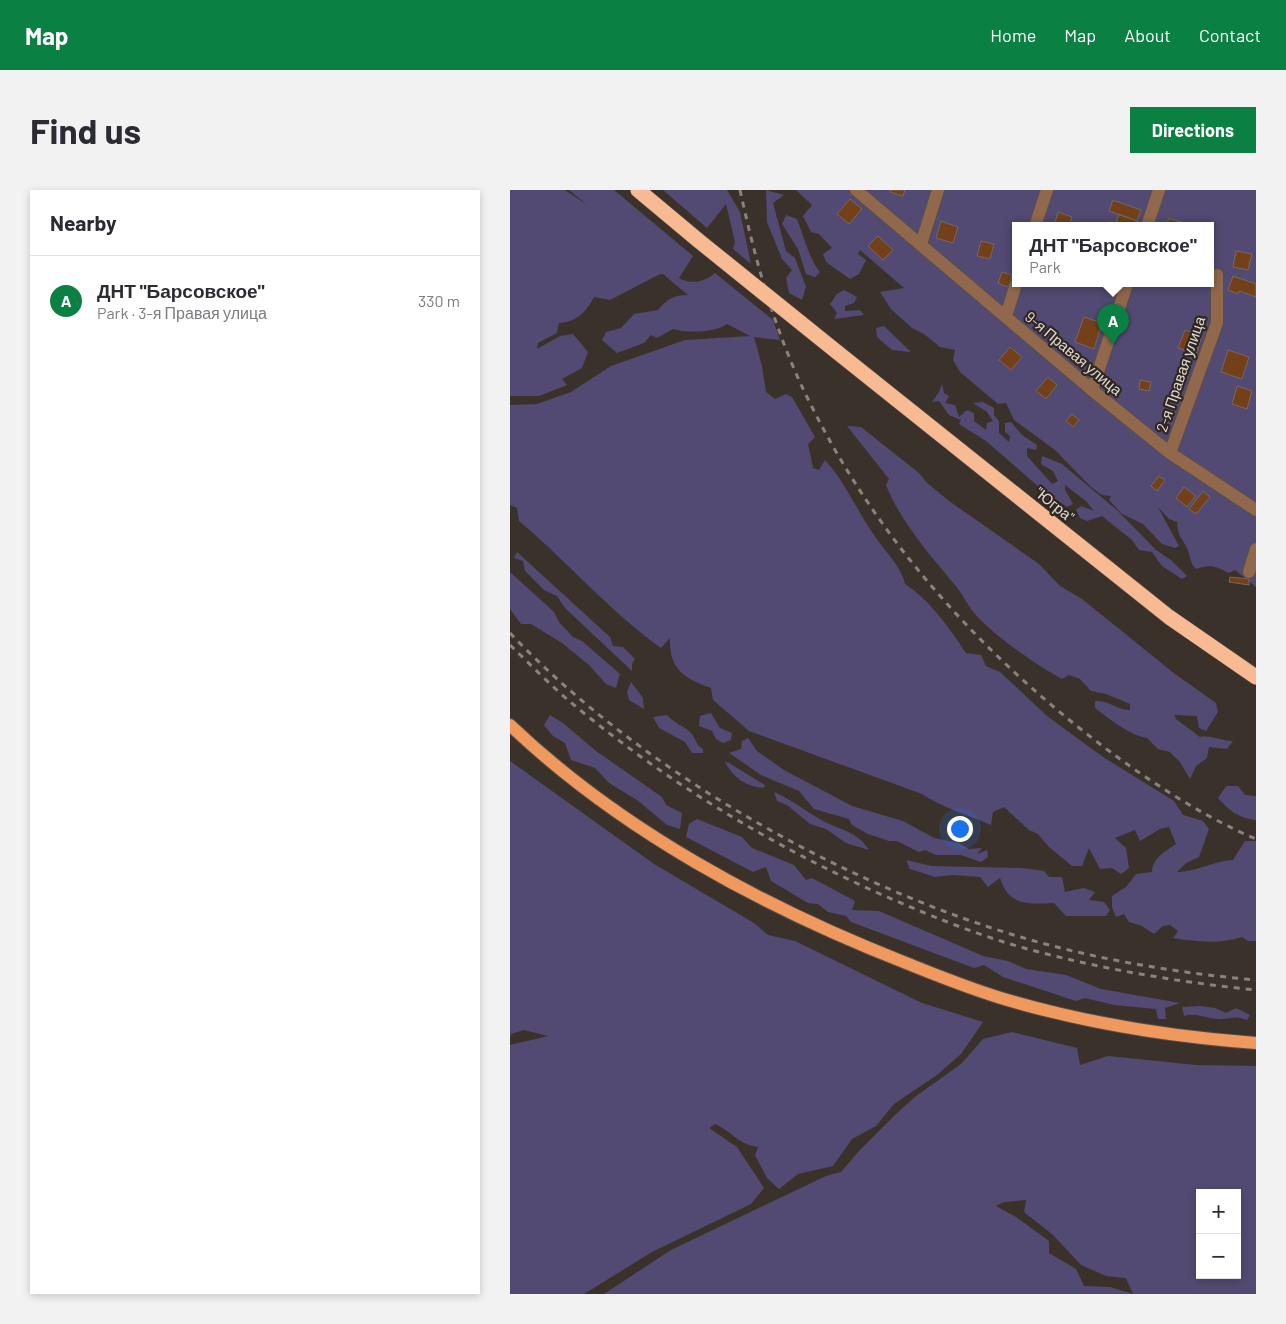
<!DOCTYPE html>
<meta charset="utf-8">
<style>
body{margin:0;font-family:Barlow,sans-serif;background:#f2f2f3;color:#2b2b33}
.controls{position:absolute;right:15px;bottom:15px;display:grid;overflow:hidden;border-radius:0px;box-shadow:0 2px 8px #0003}
.controls button{width:45px;height:45px;display:grid;place-items:center;padding:0;border:0;border-bottom:1px solid #e1e1e2;background:#fff;color:#2b2b33;font:25px sans-serif}
.you{position:absolute;left:449px;top:638px;width:18px;height:18px;margin:-12px;border:4px solid #fff;border-radius:50%;background:#1a73e8;box-shadow:0 0 0 8px #1a73e833}
.badge{display:grid;place-items:center;width:32px;height:32px;border-radius:50%;background:#0b8043;color:#fff;font-size:16px;font-weight:700}
.pin{position:absolute;translate:-50% -41px;filter:drop-shadow(0 1px 2px #0008)}
.pin::after{content:'';position:absolute;top:26px;width:18px;height:15px;background:inherit;clip-path:polygon(0 0,100% 0,50% 100%)}
.popup{position:absolute;left:502px;top:32px;width:202px;height:65px;box-sizing:border-box;display:grid;place-content:center;border-radius:0px;background:#fff;filter:drop-shadow(0 1px 4px #0005);font-size:16px;white-space:nowrap;color:#7c7c81}
.popup b{font-size:19px;color:#2b2b33}
.popup::after{content:'';position:absolute;left:50%;top:100%;margin-left:-10px;border:10px solid transparent;border-top-color:#fff}
.list{margin:0;padding:0;list-style:none}
h2{display:flex;justify-content:space-between;align-items:center;height:65px;margin:0;padding:0 20px;font-size:21px}
h2 small{font-size:16px;font-weight:400;color:#7c7c81}
.list li{display:grid;grid-template-columns:32px 1fr auto;gap:15px;align-items:center;box-sizing:border-box;height:90px;padding:0 20px;border-top:1px solid #e1e1e2}
.list b{display:block;font-size:19px;white-space:nowrap}
.list p{margin:0;font-size:16px;white-space:nowrap;color:#7c7c81}
.list em{font-size:16px;font-style:normal;color:#7c7c81}
.map{position:relative;flex:none;width:746px;height:1104px;overflow:hidden;border-radius:0px}
header{display:flex;align-items:center;gap:30px;box-sizing:border-box;height:70px;padding:0 25px;background:#0b8043;color:#fff}
header strong{font-size:24px}
nav{display:flex;gap:28px;margin-inline-start:auto;font-size:18px}
.intro{display:flex;align-items:center;justify-content:space-between;box-sizing:border-box;height:120px;padding:0 30px}
h1{margin:0;font-size:35px}
.button{padding:12px 22px;border-radius:0px;background:#0b8043;color:#fff;font-size:18px;font-weight:700}
main{display:flex;gap:30px;padding:0 30px}
aside{flex:1;background:#fff;border-radius:0px;box-shadow:0 2px 8px #0003}
.map>svg:first-child{display:block}
</style>
<header>
<strong>Map</strong>
<nav><a>Home</a><a>Map</a><a>About</a><a>Contact</a></nav>
</header>
<div class="intro"><h1>Find us</h1><a class="button">Directions</a></div>
<main>
<aside>
<h2>Nearby<small></small></h2>
<ul class="list">
<li><span class="badge">A</span><div><b>ДНТ &quot;Барсовское&quot;</b><p>Park · 3-я Правая улица</p></div><em>330 m</em></li>
</ul>
</aside>
<div class="map">
<svg width="746" height="1104" viewBox="0 0 746 1104">
<rect width="100%" height="100%" fill="#3b312b"/>
<path fill="#524a72" fill-rule="evenodd" d="M0,0H55L77,15L59,0H104L183,66L169,88C181,95 195,92 205,83L263,130L270,150L244,147L252,176L256,202L265,209L276,204L282,207L305,247L298,254L303,278L309,280L315,270C336,293 348,323 366,348C377,364 391,376 395,394C420,410 440,439 456,463L471,465L476,476L490,482L537,526L593,567L664,611L673,625L693,631L699,639L689,667L676,673L667,682C686,682 703,671 723,670L735,651H746V751H738L732,747C711,754 686,752 663,748L668,741L660,735L653,736L644,744L632,736L619,732L614,724L606,727L602,717V706L616,697L626,684L642,682C643,667 655,662 666,654L659,637L650,639L630,651L625,640L605,648L616,658L619,678L611,684L602,678L590,679L579,658L572,676H562L539,657L528,644L519,640L494,617L483,622L481,635C458,625 433,618 412,604L239,541L203,510L201,498C173,488 159,479 160,448L151,458C99,421 58,372 9,331L7,318L0,315V215L27,214L61,202L101,176L175,150L240,146L217,134C205,143 176,143 163,139L147,148L141,145L134,153L107,163L92,150L96,142L111,138L124,124L148,120C157,109 164,105 178,105L153,84H150L100,110L84,107C76,122 67,132 49,133L47,143L28,153L27,159L50,146L63,144L78,162L72,178L52,189L57,195L29,206H0Z
M153,0H217L230,22L241,74L223,59L225,52L216,14L197,38Z
M256,0L274,5L263,13L276,61L285,68L296,97L292,110L279,103L276,88L282,80L272,69L257,32Z
M286,0H746V397L725,380L719,383C706,376 700,374 686,379C679,372 681,366 677,358C671,346 668,347 667,332L659,329L648,317L669,356L665,358L652,354L633,334L612,324L599,310L601,306L592,305L581,297L545,260L504,230L496,213L488,214L450,182L443,170L445,160L430,157L414,144L402,138L381,119L370,102L394,98L350,60L348,64L356,70L349,84L340,89L316,72L313,64L322,58L309,44L301,42L293,26L302,15ZM506,36H700V94H506Z
M276,25L287,29C293,44 300,71 310,82L305,87L296,84L288,59L272,34Z
M334,100L347,107L344,113L335,116V121L350,120L354,125L324,129L327,123L320,114L327,104Z
M374,136L401,162L382,160L367,147L366,138Z
M432,194L434,203L439,206L435,213L445,215L449,227L457,220L464,223V231L476,240L477,233L483,231L477,222L463,213L473,212L484,218V225L489,231V243L499,252L500,246L495,242V233L501,232L512,245L527,255L526,260L517,258V266L542,294L548,291L543,281L531,274L532,266L552,274L608,321L646,360L661,370L677,386L672,389L652,376L642,362L629,360L622,350L592,326L577,331L570,328L566,320L571,316L584,321L576,311L555,295V300L563,314L557,317L530,298L476,251L449,234L451,230L439,225L429,211L422,212L429,202Z
M337,236L351,237L409,283L416,292L439,311L529,374L550,396L572,409L665,484L706,513L708,522L696,541L689,538L687,526L664,525L666,529L690,547C702,545 711,551 723,551L717,559L699,557L697,568L686,576L680,589L670,572L660,562L648,559L637,548C621,546 598,528 585,518V511C602,511 606,520 620,520V514L596,504L581,501L570,489L559,485L552,489C526,475 484,446 464,423C457,414 452,403 445,395C419,364 391,332 376,295L379,289Z
M7,362L100,447L103,456L113,457L125,469L122,474V481L55,418L47,406L34,400L15,381L13,371L4,368Z
M0,382L44,422L49,432L63,447L72,451L110,484L106,498L96,494L79,475L52,453L21,434H11L0,419Z
M121,492L133,508L134,519L119,510L117,502Z
M201,523L210,538L222,543L221,550L213,553L206,549L202,541L189,536L190,526Z
M40,525L53,533L86,561L152,607L156,615L172,623L170,639L157,635L127,610L99,593L85,578L61,570L55,553L43,546L34,535Z
M157,525C164,533 174,536 181,543C186,549 186,555 193,559V563H182L175,552L149,538L143,527Z
M238,548L247,561L274,580L342,616L393,631L424,648L449,653L459,659L472,658L467,664L477,660L478,667L471,672L451,665H426L415,660L409,662L387,651H379L358,644L342,635L339,629L304,619L289,601L251,585L219,563L231,559L232,551Z
M0,571L144,674L244,733L258,745L285,751L412,813L473,832L451,864L427,885L384,914L366,936L342,949L323,976L288,984L269,999L257,988L245,965L248,957C227,954 223,942 205,934L199,938L227,957L254,998L241,1014L142,1062L74,1104H0V855L38,846L14,840L1,844L0,848Z
M215,572L219,573L255,595L254,598C237,597 223,588 215,572Z
M716,596H728L735,605L746,606V630C730,629 718,620 708,608Z
M264,602C280,609 293,619 308,628C327,640 347,640 359,660L336,653L316,639L300,634L277,615L267,611Z
M187,629L232,647L242,658L284,675L296,690L302,688L345,711L342,720L369,721L473,766L498,771L516,779L556,785L591,799L670,813L655,818L656,829H648L646,819L604,815L575,808L566,811L493,787L474,775L464,778L341,732L336,726L318,722L308,714L298,713L261,691L256,677L243,682L176,647L179,634Z
M396,670L421,676L512,678L534,681L539,687H552L555,702L574,698L585,702L579,710L594,712L600,720L596,726H556L544,713C519,714 499,717 490,688L478,697L470,687L443,685L425,687L400,679Z
M690,816L705,818L716,823L726,818L740,825L737,830C723,825 721,829 709,829C697,829 686,822 674,826L672,817Z
M502,842L567,858L570,875L598,866L686,875L746,876V1104H94L161,1060L316,986L331,982L349,961L386,924L406,906L451,874L473,849ZM690,1003H727V1085H690ZM516,1010L514,1022L543,1045L571,1075L596,1086L616,1088L623,1104L600,1097L574,1096L566,1079L539,1063V1051L506,1027L486,1016L494,1012Z"/>
<path fill="#744019" stroke="#746962" d="M381,0H395L393,6L380,2Z
M340,9L352,19L339,34L327,24Z
M603,10L631,20L627,31L599,21Z
M548,22L562,27L559,36H544Z
M609,24L627,31L626,36H605Z
M659,28L674,33L673,36H656Z
M431,31L448,37L443,53L426,48Z
M368,46L383,60L373,70L358,56Z
M471,51L484,54L480,69L467,66Z
M726,61L742,64L738,80L723,77Z
M492,82L502,85L498,97L488,93Z
M723,86L746,94V107L729,101L728,104L718,100Z
M588,94H609L607,99Z
M574,127L592,133L584,159L565,152Z
M675,140L692,146L686,164L668,158Z
M500,157L512,167L501,180L489,170Z
M718,160L739,167L732,189L711,182Z
M538,187L547,195L536,209L526,201Z
M630,190L641,192L639,201L629,199Z
M727,196L742,201L737,219L722,214Z
M562,224L569,230L563,237L556,231Z
M649,286L655,290L647,301L641,296Z
M674,297L686,306L677,317L666,308Z
M693,301L700,307L686,324L679,319Z
M720,387L739,389V395L719,392Z"/>
<g fill="none" stroke-linecap="round" stroke-linejoin="round">
<g stroke="#594f4a" stroke-width="14">
<path id="minor" d="M346,0L582,200L660,263L746,320
M525,36L537,0
M637,36L649,0
M411,54L428,0
M496,126L506,94
M582,200L617,94
M660,263L707,133V85
M739,382L746,359"/>
</g>
<g stroke="#594f4a" stroke-width="14">
<path id="major" d="M0,535C110,640 255,718 396,773C431,787 465,801 501,811C581,834 664,847 746,853"/>
</g>
<g stroke="#594f4a" stroke-width="16">
<path id="highway" d="M128,0L189,51
M327,162L659,427L746,487"/>
</g>
<use href="#minor" stroke="#92684d" stroke-width="12"/>
<use href="#major" stroke="#ef995f" stroke-width="12"/>
<use href="#highway" stroke="#f8ba92" stroke-width="15"/>
<path stroke="#8b827d" stroke-width="3" stroke-dasharray="6 6" stroke-linecap="butt" d="M230,0C246,74 267,149 302,217C363,339 452,442 557,528C612,573 680,621 746,649
M0,443C130,580 332,695 514,748C589,770 668,783 746,790
M0,455C21,475 42,497 64,515C157,592 259,654 368,703C416,724 464,744 514,758C590,779 668,792 746,800"/>
<g stroke="#594f4a" stroke-width="16" stroke-linecap="butt">
<path id="highway-bridge" d="M189,51L327,162"/>
</g>
<use href="#highway-bridge" stroke="#f8ba92" stroke-width="15"/>
</g>
<g text-anchor="middle" dominant-baseline="central" stroke-width="4.5" stroke-linejoin="round" paint-order="stroke">
<g font-size="15" fill="#e0d9d5" stroke="#302721">
<text transform="translate(564 163) rotate(40)">9-я Правая улица</text>
<text transform="translate(670 184) rotate(-71)">2-я Правая улица</text>
<text transform="translate(545 314) rotate(39)">"Югра"</text>
</g>
</g>
</svg>
<div class="controls">
<button>+</button>
<button>−</button>
</div>
<div class="you"></div>
<div class="pin badge" style="left:603px;top:155px">A</div>
<div class="popup"><b>ДНТ &quot;Барсовское&quot;</b>Park</div>
</div>
</main>
